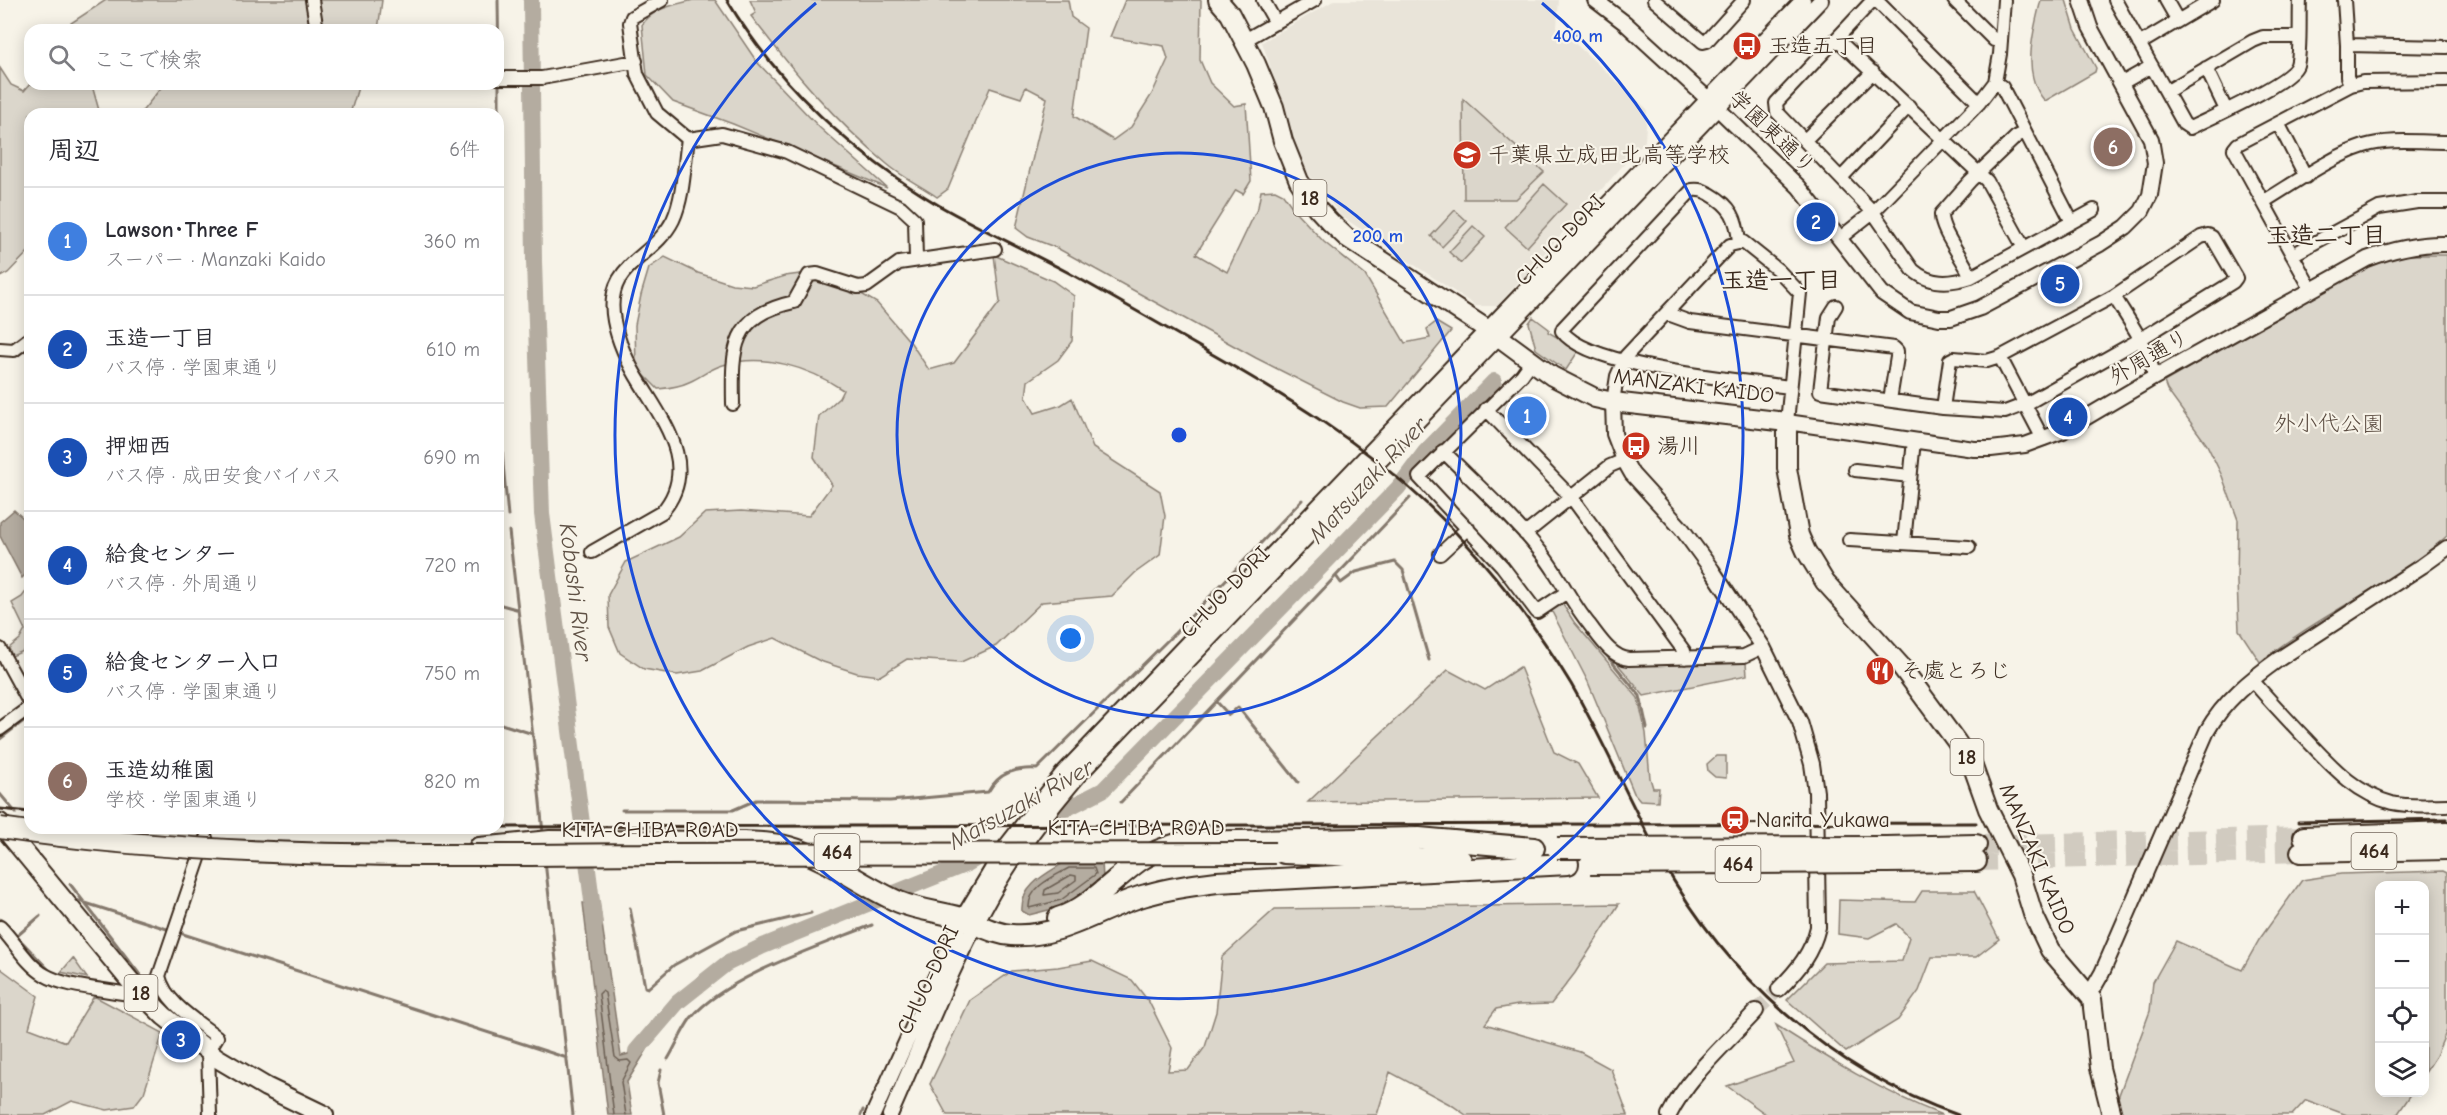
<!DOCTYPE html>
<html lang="ja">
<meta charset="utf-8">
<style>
body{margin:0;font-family:"Comic Neue","Klee One",sans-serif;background:#f2f2f3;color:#2b2b33}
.controls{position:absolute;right:18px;bottom:18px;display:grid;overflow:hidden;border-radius:12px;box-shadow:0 3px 15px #0003}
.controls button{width:54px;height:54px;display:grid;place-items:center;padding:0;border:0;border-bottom:2px solid #e1e1e2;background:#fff;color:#2b2b33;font:30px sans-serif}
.you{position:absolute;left:1071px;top:639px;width:21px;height:21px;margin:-15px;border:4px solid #fff;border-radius:50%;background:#1a73e8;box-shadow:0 0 0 9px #1a73e833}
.badge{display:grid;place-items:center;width:39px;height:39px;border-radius:50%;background:#c8321e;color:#fff;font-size:20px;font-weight:700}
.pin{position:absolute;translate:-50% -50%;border:3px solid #fff;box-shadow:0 2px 6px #0006}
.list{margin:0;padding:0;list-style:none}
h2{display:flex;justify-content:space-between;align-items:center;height:78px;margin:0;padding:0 24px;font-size:26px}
h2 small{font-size:20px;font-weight:400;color:#7c7c81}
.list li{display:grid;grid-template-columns:39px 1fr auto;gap:18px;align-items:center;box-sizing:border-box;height:108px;padding:0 24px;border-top:2px solid #e1e1e2}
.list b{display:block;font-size:22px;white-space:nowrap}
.list p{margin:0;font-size:20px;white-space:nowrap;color:#7c7c81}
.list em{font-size:20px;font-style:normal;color:#7c7c81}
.icon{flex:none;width:33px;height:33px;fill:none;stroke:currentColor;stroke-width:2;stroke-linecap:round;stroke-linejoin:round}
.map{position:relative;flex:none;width:2447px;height:1115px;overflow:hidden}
.search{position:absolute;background:#fff;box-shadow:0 3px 15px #0003;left:24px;top:24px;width:480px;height:66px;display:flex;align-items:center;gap:15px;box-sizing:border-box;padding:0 21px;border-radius:18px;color:#7c7c81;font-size:22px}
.panel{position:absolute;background:#fff;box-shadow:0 3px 15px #0003;left:24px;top:108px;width:480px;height:726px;border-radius:18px}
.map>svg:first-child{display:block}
</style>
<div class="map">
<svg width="2447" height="1115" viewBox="0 0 2447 1115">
<rect width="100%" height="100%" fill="#f7f3e8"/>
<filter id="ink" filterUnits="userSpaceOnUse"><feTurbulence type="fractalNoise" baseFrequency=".0167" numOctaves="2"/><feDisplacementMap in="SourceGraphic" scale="12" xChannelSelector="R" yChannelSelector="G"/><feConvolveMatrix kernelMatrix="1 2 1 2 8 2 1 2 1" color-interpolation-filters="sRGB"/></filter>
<g filter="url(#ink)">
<path fill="#e9e4d9" d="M1335,0H1559L1557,27L1647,109L1645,141L1497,306H1476L1341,216L1305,169L1262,42Z"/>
<path fill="#dbd6cb" stroke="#8b8074" stroke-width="1.5" d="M106,0H382L378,30H66L68,25Z
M693,0H715L757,62L820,128L887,188L733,124L673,102L647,75L642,25C654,7 674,5 693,0Z
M750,0H1068L1071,17L1086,28L1074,116L1113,140L1131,127L1152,94L1168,59L1164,46L1110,37L1125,0H1201L1200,60L1210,83L1234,106L1246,104L1251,181L1243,194L1236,190L1196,254L1227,272L1258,207L1261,191L1275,190L1283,194L1295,211L1324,242L1365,275L1405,343L1430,338L1427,329L1436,322L1451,331L1388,407L1360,408L1343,402L1256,358L1057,248L1028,237L1016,228L1047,98L1026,87L1021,98L990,88L948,189L937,197C921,186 902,177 887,164C835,121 792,70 751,16L756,13Z
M2041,0H2066L2075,29L2096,68L2095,72L2045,101C2021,75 2033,31 2041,0Z
M0,68L11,85L24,91L30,84H96L93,89L100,114H30V250L8,273L0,277Z
M164,84H359L350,114H140Z
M1463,99L1544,172L1516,199H1464Z
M1544,184L1566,204L1527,247L1505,227Z
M1455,210L1467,221L1442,247L1431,236Z
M1473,226L1485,237L1461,263L1449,252Z
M994,255L1053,281L1074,296L1072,341L1058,360L1028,381L1026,397L1035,413L1061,405L1072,398L1093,448L1160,491L1165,516L1160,555L1135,573L1112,596L1042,602L996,646L961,662L907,659L880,676L857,673L820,661L775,638L748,647L702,671L677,675L644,669L620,653L609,627L608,595L626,562L679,537L705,513L741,511L809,516L832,485L814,457L819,416L839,398L843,390C808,367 764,353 723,365C711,368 701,377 689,382C679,387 669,388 658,389L636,367L635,325L641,295L649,268L665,257L698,273L732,284L753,286L785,276L822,271L877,303L911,343L929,370L954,363L1000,302Z
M2409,255H2447V536C2390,585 2319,615 2260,662L2239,630L2237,582L2238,520L2222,476L2207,445L2167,390L2164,382L2325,289L2384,259Z
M1533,317L1549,329L1548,332L1579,350L1566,370L1536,349L1529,323Z
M30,586V648L12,656L9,648L20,639L25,630L12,603L22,597Z
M1555,592L1574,622L1638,698L1646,733L1650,778L1653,788H1659L1658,801L1640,800L1634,793L1588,682L1546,600Z
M1616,662L1624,664L1746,663L1747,675L1644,696Z
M1520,667L1554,752L1578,764L1598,798L1308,802L1448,670L1485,690Z
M1716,756H1726V778L1715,777L1708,771L1707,764Z
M2443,871L2447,873V1030L2436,1056L2425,1073L2424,886H2380V1092L2412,1093L2397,1115H2347L2306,1100L2292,1115H2114L2113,1111L2150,1011L2153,982L2176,941L2242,970L2259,940L2302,880L2341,874Z
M1922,891H1974L1999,939L1976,957H1932L1919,991L1898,1020L1846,1052L1787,1000L1824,963L1902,961L1909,937L1896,924L1869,938L1838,934L1839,900L1915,902Z
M1619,904L1575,973L1551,1004L1518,1005L1496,1009L1485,1024L1580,1052L1611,1069L1628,1115H1466L1453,1106L1390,1072L1377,1115H947L930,1084L970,1000L1012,971L1058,967L1092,961L1132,980L1149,1002L1172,1048L1168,1071L1188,1070L1205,1047L1216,1012L1222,957L1275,909Z
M73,958L87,978H88L61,972Z
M0,968L38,996L29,1028L66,1042L94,996L163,1033L144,1093L134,1106L107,1110L72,1101L45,1115H0Z
M1776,1025C1829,1059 1882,1092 1942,1115H1767L1727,1086L1794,1063Z"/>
<path fill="#b4aca0" stroke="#84786c" stroke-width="1.5" d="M14,510L23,518L27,515L30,518V570L22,578L0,536V522Z
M1067,861L1102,862L1103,878L1064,906L1029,915L1022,911C1020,885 1048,873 1067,861Z
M583,903H599L621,1056L628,1054L654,1018L648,1048L627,1082L632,1115H608Z"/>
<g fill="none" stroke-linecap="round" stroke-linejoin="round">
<path stroke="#6b5e52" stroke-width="1.5" d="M1069,868H1094L1096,874L1061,900L1029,908C1028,887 1053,877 1069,868Z
M1071,875L1076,876V880L1058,893L1044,895L1045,890Z
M614,1115L599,994L602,991L605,993L615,1057L620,1061L628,1060L631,1063L621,1082L626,1115"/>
<path stroke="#84786c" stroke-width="3" d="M498,0L499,69
M499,386V86
M499,386L503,464L508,516
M1455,471L1522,539L1550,575
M509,531C520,632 534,732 543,834
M1336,576L1341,583L1356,572L1395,562L1403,570L1429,660
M498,604L516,609
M1577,618L1588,632
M1603,651L1640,696L1647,728
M0,664L2,666
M1217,702L1229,715L1238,707L1298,782
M498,723L533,734
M0,739L30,716
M0,794L16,813
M1121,802L1410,498
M622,810H733L756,800L890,801L988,792C999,772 1016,768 1037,769L1175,633L1302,500
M545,861L573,1115
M70,884L147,984
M76,900L167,929
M630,908L645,987L648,988L674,965L736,931L811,913
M0,919L51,972
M183,934L567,1058
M17,936L40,916
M668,1059C676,1046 682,1030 691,1018C727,976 820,946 872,925
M661,1070L658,1083L664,1115
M861,1115L863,1110"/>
<path stroke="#b4aca0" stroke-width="16" d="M531,0L534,261L542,514L595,924
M1035,825L1103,790L1398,488L1425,452L1494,381
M636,1051L678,1002L726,964L763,946L969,863L989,851"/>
<path stroke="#d1cbc0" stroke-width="14" stroke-dasharray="14 7" stroke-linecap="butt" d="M1756,1011L1779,989"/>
<path stroke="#d1cbc0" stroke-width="20" stroke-dasharray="20 10" stroke-linecap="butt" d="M1976,845L2304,837
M1976,861L2301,852"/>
<g stroke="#3b2a1e" stroke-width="16">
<path id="minor" d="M312,0L317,30
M662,0L632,17L630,23L637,74L657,113L688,139
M1263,0L1276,23
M1654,0L1703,42L1707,41L1744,0
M1873,0L1776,103L1777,112L1873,212L1913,270C1930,285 1950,284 1971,277L2094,210
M1876,0L1979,103
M1954,0L1994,40L2001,41
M2115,0L2184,124L2190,128C2210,118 2291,83 2297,65C2301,53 2299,15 2300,0
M2166,0L2178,21
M2344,0L2347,45V77L2351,85
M1837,39L1987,181L2024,248
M1245,40L1315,0
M2139,44L2213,0
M2347,45L2447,47
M2206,68L2226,110
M498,78H542L636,61
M1995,82L2002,87L2072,222
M2122,83L2152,66
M2166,92L2253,41L2263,37H2298
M2278,123L2306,177
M688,139L722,134L787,152L901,207L915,220L916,259
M1805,140L1873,72
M1841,178L1909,106
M2263,202C2293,184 2332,156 2364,146C2389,138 2421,142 2447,142
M1840,238L1873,212L1979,103L1995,82L2000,54L2004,0
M1739,242C1737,218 1731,206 1710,194C1704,191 1700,189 1692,190L1563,328L1562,331C1587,368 1743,380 1789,387
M2292,255L2379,208L2417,202H2447
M1971,277C1964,259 1940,231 1941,214L1970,181L2017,136L2025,132
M2311,289L2234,149L2238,144L2351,85L2363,82L2447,81
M2114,296C2128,320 2150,348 2154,377
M1836,306L1829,317L1820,391L1943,408L2005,412L2026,404L2139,340L2233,282L2236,278L2212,237L2208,235L2201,237L2114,296L2000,357L1987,361L1954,358L1950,360L1943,408
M1668,314L1690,322L1894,348L1897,351V357L1890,400
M0,349L14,350L30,338
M2000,357L2043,439
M1532,361L1522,375L1419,477L1502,566L1537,612L1567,592
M1613,402L1617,376L1626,356L1730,245L1743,242L1778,270L1800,293L1787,422
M733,404C732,348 731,316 794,302L809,275L817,274L858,287L867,286L899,263L995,249
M1486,409L1572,498L1684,651L1685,658
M1443,451C1476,484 1511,515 1540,551C1559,574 1570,601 1589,624C1600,638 1611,657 1629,659L1744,656L1763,647
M1855,470L1910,476
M1525,534L1610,466L1624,460
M1849,540L1969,547
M1904,543L1914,440
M592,552L662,512C700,468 664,422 641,384C629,365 618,342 614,321C603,263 653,260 673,220C684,196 684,165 688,139
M1440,554L1468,528
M0,649L30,704
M2252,680C2269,700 2287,719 2305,738C2330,764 2354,793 2392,803C2410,807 2429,805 2447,805
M0,729L30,707
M206,838L159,976C165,1003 197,1021 217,1037L208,1052L210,1115
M0,927C15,942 26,964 45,975C65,987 104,989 127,994L136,988"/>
</g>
<g stroke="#3b2a1e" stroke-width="18">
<path id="tertiary" d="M1595,0L1625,23L1709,100L1799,187L1882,293L1910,312L1939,318H1951L1980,308L2100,244L2126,227L2142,211L2150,195L2155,163L2151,139L2090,27L2081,0
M1613,402L1614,434L1624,460L1632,474L1682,529L1712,570L1763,647L1800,722L1812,764L1816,792L1818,927C1812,953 1798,970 1779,989
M1787,422L1974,449H1991L2025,445L2063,431L2148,381L2367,259C2393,249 2418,243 2447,244
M2087,993L2094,987L2102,973L2207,731C2224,701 2251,679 2279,659L2422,566L2447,548
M873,1115L962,919L1006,846L1062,774L1803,0
M890,1115C923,1041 952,964 992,894C1016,851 1048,812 1079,775L1821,0
M1669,1115C1689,1075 1726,1044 1756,1011"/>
</g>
<g stroke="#3b2a1e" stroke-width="22">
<path id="primary" d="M1218,0L1230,14L1256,64L1274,107L1283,141L1299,181L1317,208L1330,222L1346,237L1499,337L1552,376L1595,398L1613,402L1787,422V468L1799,535L1806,551L1825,582L1900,665L1956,741L1973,767L1988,809L2021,875L2033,914L2050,950L2092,999L2100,1068L2112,1115
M0,823L136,988L164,1016L217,1058L266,1087L324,1115"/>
</g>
<g stroke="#3b2a1e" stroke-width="24">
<path id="trunk" d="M2304,837L2447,832
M1886,847L1976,845
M479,848L550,841L744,842C759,843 775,843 789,847C829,858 862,886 899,902C918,910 941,912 961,918C978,924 993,934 1012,935C1063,938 1099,908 1146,895C1169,888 1193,885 1217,882L1568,864
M2301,852L2447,849
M1284,853L1461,860
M1886,862L1976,861
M1058,918C1087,910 1115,878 1139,861C1153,851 1168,847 1183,842L1419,838L1534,848"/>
</g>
<use href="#minor" stroke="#f7f3e8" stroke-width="12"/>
<use href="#tertiary" stroke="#f7f3e8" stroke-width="14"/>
<use href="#primary" stroke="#f7f3e8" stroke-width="18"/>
<use href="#trunk" stroke="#f7f3e8" stroke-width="20"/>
<path stroke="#3b2a1e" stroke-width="3" d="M727,0C778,85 854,155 940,206C982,230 1026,250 1069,273C1116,299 1163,326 1210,353C1289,398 1361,442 1427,504C1483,557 1531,618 1571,684C1604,741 1629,802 1661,859C1727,977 1830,1070 1958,1115
M0,809L30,812
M2298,822L2447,819
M498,827L1976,823"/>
<g stroke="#3b2a1e" stroke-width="24" stroke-linecap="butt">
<path id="trunk-bridge" d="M0,828C216,860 436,856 653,854C861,852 1068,852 1275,853
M1557,848L1886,847
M1590,864L1886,862"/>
</g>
<use href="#trunk-bridge" stroke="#f7f3e8" stroke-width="20"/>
</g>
</g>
<g fill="none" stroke="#1d4ed8" stroke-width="3">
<circle cx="1179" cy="435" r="282"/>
<path d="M1542 3A564 564 0 1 1 816 3"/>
</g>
<defs>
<g id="bus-disc" transform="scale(1.5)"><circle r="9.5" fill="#c8321e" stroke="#f7f3e8"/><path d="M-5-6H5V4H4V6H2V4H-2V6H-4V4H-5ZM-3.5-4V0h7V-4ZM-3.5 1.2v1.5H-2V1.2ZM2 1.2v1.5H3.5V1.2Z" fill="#fff"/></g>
<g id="school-disc" transform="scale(1.5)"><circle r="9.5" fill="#c8321e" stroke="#f7f3e8"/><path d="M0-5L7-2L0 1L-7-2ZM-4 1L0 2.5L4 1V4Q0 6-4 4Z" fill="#fff"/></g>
<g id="restaurant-disc" transform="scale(1.5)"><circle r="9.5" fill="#c8321e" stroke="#f7f3e8"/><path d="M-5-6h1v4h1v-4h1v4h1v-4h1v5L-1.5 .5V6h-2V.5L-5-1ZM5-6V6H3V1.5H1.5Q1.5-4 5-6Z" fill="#fff"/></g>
<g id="station-disc" transform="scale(1.5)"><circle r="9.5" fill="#c8321e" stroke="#f7f3e8"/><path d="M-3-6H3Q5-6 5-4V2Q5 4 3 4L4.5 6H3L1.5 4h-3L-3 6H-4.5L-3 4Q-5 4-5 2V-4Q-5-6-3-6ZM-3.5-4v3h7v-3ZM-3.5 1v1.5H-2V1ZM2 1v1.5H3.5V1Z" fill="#fff"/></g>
</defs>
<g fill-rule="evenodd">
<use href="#bus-disc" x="1747" y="46"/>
<use href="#school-disc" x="1467" y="155"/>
<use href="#bus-disc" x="1636" y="446"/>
<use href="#restaurant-disc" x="1880" y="671"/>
<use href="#station-disc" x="1735" y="820"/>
</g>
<g text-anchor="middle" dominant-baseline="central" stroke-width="4.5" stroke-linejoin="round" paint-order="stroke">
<g fill="#f7f3e8" stroke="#73665b" stroke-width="1.5">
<rect x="1293.5" y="180" width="33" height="36" rx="4.5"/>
<rect x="1950.5" y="739" width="33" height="36" rx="4.5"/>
<rect x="2351.5" y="833" width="45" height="36" rx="4.5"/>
<rect x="814.5" y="834" width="45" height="36" rx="4.5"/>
<rect x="1715.5" y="846" width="45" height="36" rx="4.5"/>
<rect x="124.5" y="975" width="33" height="36" rx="4.5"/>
</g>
<g font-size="21" font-weight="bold" fill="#3b2a1e">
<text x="1310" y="198">18</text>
<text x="1967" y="757">18</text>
<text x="2374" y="851">464</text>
<text x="837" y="852">464</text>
<text x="1738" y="864">464</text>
<text x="141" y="993">18</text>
</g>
<g font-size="22" fill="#3b2a1e" stroke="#f7f3e8" text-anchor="start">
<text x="1768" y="46">玉造五丁目</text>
<text x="1488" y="155">千葉県立成田北高等学校</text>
<text x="1657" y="446">湯川</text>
<text x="1901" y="671">そ處とろじ</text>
<text x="1756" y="820">Narita Yukawa</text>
</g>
<g font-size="22" fill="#3b2a1e" stroke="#f7f3e8">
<text transform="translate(1772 132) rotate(44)">学園東通り</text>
<text transform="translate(1560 240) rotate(-46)">CHUO-DORI</text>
<text transform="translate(2149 357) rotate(-30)">外周通り</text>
<text transform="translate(1694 386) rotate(7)">MANZAKI KAIDO</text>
<text transform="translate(1225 592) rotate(-46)">CHUO-DORI</text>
<text x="1136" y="828">KITA-CHIBA ROAD</text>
<text x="650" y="830">KITA-CHIBA ROAD</text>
<text transform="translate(2037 859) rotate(67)">MANZAKI KAIDO</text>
<text transform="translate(928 980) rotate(-65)">CHUO-DORI</text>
</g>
<g font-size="22" fill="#5b4c41" stroke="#f7f3e8">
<text x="2329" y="424">外小代公園</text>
</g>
<g font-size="24" font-weight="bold" fill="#3b2a1e" stroke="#f7f3e8">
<text x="2326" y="235">玉造二丁目</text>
<text x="1781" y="280">玉造一丁目</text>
</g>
<g font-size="24" font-style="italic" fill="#5f5145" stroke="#f7f3e8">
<text transform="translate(1368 480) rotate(-47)">Matsuzaki River</text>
<text transform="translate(576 592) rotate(83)">Kobashi River</text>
<text transform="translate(1021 804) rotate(-29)">Matsuzaki River</text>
</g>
</g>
<circle cx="1179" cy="435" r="9" fill="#1d4ed8" stroke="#f7f3e8" stroke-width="3"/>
<g font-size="18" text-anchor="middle" font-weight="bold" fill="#1d4ed8" stroke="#f7f3e8" stroke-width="4.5" stroke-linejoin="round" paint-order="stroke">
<text x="1578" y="42">400 m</text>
<text x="1378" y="242">200 m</text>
</g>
</svg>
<div class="controls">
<button>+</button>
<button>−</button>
<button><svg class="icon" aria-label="locate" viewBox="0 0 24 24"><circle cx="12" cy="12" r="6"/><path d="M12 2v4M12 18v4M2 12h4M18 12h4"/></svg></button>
<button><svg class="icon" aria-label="layers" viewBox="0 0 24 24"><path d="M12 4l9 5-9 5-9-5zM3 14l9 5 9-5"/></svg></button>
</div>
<div class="you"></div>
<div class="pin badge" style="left:1527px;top:416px;background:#3f7fe0">1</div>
<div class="pin badge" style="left:1816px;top:222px;background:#1a4fb4">2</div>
<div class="pin badge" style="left:181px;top:1040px;background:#1a4fb4">3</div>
<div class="pin badge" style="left:2068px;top:417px;background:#1a4fb4">4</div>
<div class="pin badge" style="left:2060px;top:284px;background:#1a4fb4">5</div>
<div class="pin badge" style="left:2113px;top:147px;background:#8d6e63">6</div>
<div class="search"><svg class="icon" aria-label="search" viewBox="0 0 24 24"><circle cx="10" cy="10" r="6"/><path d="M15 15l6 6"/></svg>ここで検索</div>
<section class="panel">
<h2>周辺<small>6件</small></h2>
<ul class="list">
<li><span class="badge" style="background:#3f7fe0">1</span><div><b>Lawson･Three F</b><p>スーパー · Manzaki Kaido</p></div><em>360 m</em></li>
<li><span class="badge" style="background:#1a4fb4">2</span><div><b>玉造一丁目</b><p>バス停 · 学園東通り</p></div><em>610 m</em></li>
<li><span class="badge" style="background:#1a4fb4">3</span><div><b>押畑西</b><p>バス停 · 成田安食バイパス</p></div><em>690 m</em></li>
<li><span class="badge" style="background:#1a4fb4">4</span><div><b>給食センター</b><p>バス停 · 外周通り</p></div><em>720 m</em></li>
<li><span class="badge" style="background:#1a4fb4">5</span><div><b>給食センター入口</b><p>バス停 · 学園東通り</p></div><em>750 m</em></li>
<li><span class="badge" style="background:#8d6e63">6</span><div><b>玉造幼稚園</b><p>学校 · 学園東通り</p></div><em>820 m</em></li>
</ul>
</section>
</div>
